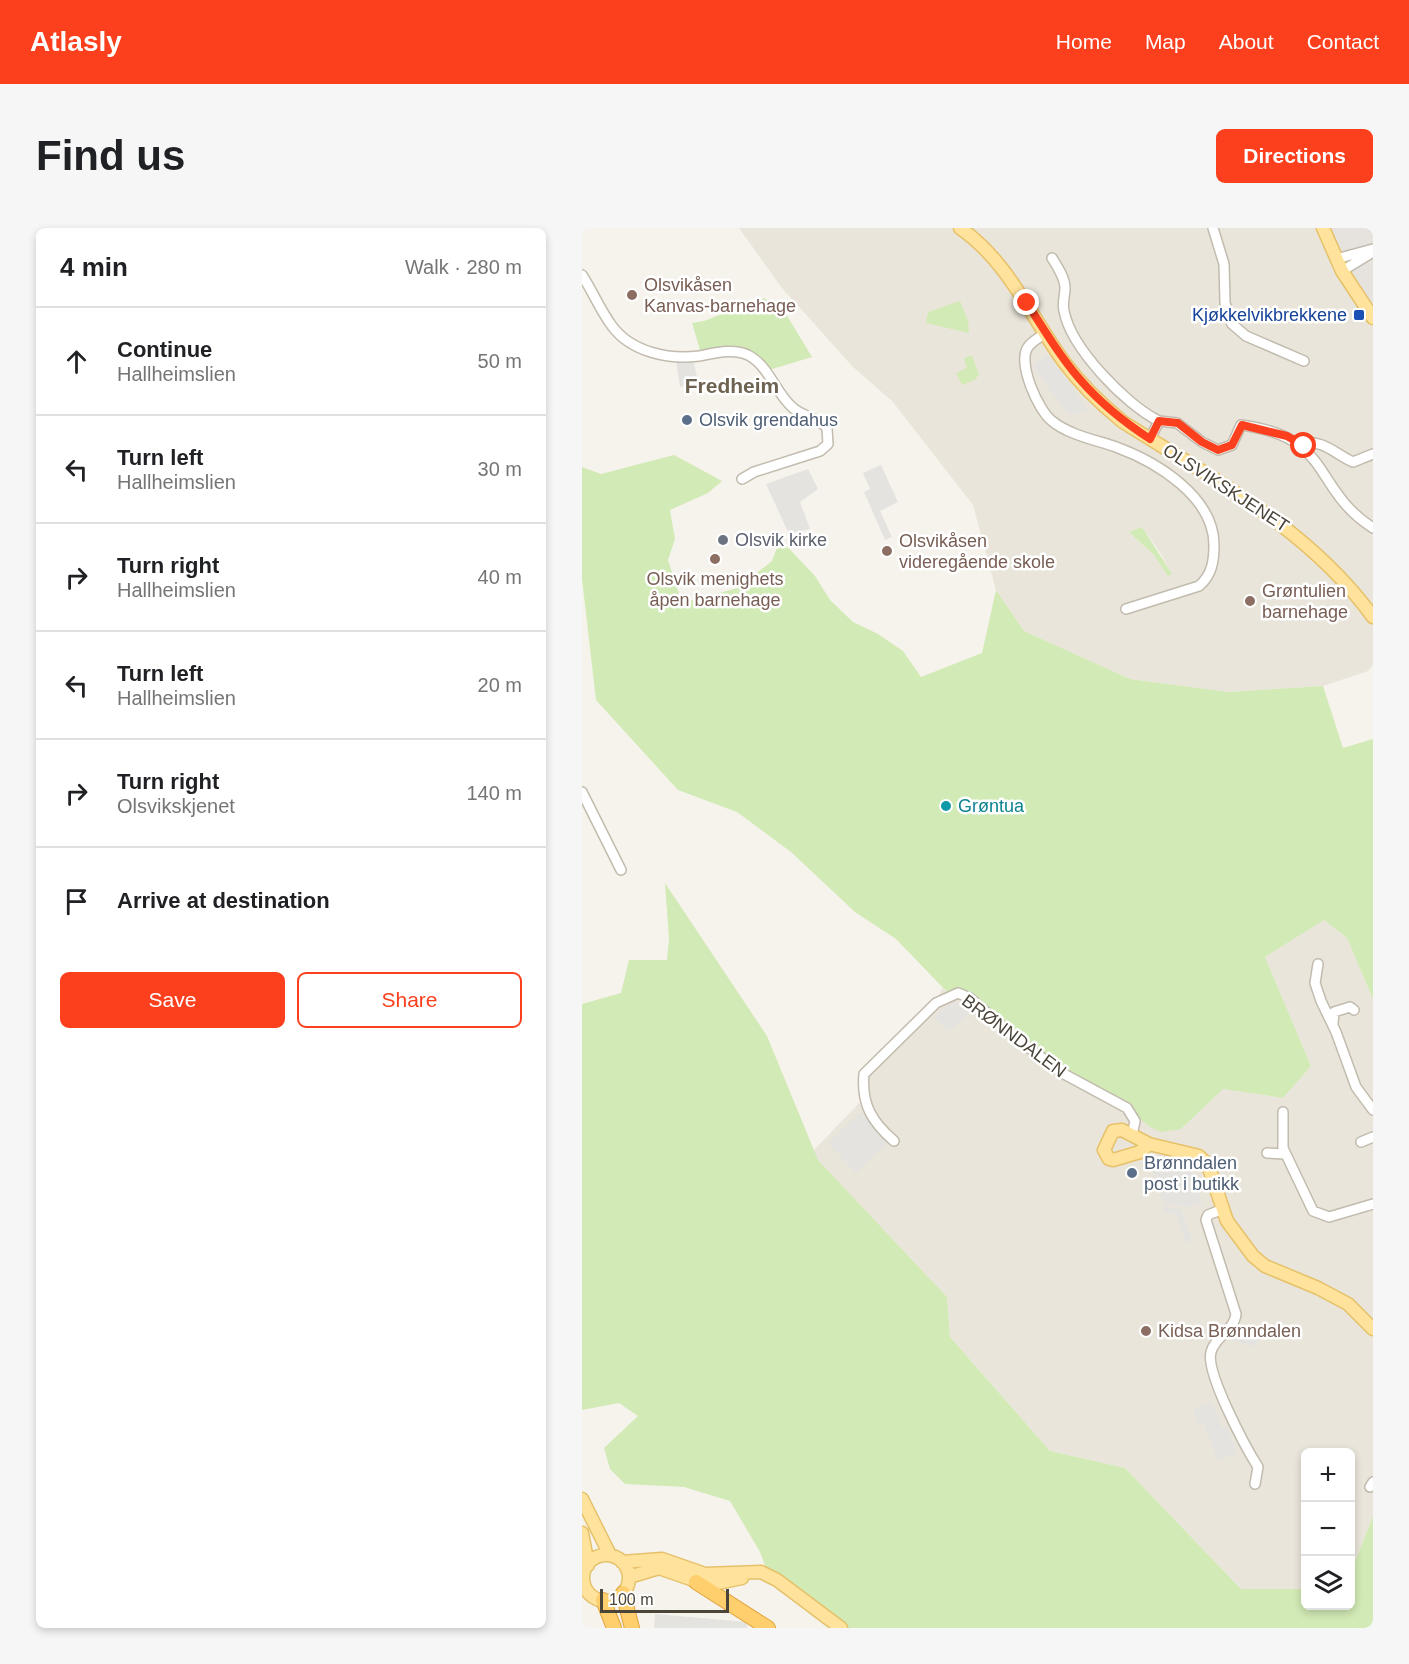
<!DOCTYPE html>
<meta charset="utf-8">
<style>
body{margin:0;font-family:Arial,sans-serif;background:#f6f6f6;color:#202124}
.controls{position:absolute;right:18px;bottom:18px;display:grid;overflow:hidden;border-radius:9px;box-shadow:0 3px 9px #0003}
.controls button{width:54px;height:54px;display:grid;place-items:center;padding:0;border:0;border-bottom:2px solid #e0e0e0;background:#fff;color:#202124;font:30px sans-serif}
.scale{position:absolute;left:18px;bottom:15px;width:129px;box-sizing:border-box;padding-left:6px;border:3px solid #4b4439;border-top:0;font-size:16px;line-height:21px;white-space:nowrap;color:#4b4439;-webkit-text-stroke:4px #fff;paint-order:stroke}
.stop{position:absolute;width:18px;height:18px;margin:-14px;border:4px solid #fc3f1d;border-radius:50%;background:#fff}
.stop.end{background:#fc3f1d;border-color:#fff;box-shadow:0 2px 6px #0008}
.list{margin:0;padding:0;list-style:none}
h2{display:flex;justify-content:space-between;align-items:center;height:78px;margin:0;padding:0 24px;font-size:26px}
h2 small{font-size:20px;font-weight:400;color:#757577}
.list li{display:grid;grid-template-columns:39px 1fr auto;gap:18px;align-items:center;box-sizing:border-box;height:108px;padding:0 24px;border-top:2px solid #e0e0e0}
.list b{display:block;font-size:22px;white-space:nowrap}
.list p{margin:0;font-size:20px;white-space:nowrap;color:#757577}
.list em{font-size:20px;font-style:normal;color:#757577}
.actions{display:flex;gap:12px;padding:18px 24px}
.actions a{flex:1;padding:14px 0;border:2px solid #fc3f1d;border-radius:9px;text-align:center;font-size:21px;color:#fc3f1d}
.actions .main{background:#fc3f1d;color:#fff}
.icon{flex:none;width:33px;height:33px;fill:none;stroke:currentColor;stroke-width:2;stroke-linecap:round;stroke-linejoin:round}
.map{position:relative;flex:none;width:791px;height:1400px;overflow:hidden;border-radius:9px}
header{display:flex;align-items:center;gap:36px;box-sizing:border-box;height:84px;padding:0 30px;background:#fc3f1d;color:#fff}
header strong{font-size:28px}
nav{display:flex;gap:33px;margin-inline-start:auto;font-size:21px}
.intro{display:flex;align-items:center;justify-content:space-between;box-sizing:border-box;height:144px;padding:0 36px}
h1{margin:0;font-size:42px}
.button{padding:15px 27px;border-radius:9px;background:#fc3f1d;color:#fff;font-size:21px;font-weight:700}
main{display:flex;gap:36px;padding:0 36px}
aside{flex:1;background:#fff;border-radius:9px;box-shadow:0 3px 9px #0003}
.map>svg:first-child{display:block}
</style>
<header>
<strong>Atlasly</strong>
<nav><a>Home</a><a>Map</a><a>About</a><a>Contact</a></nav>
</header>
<div class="intro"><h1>Find us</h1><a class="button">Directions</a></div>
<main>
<aside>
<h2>4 min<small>Walk · 280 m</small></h2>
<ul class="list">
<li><svg class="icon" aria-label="ahead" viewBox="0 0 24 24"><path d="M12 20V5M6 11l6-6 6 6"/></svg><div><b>Continue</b><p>Hallheimslien</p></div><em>50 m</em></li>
<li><svg class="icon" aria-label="left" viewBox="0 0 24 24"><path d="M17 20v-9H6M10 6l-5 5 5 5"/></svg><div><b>Turn left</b><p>Hallheimslien</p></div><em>30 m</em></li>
<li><svg class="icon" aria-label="right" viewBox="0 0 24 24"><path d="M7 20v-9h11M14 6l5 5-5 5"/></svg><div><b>Turn right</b><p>Hallheimslien</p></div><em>40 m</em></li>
<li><svg class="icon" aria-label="left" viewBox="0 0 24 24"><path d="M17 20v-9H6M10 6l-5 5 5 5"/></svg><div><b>Turn left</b><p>Hallheimslien</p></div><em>20 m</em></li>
<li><svg class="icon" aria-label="right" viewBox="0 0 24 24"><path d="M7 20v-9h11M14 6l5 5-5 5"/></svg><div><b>Turn right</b><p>Olsvikskjenet</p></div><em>140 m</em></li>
<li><svg class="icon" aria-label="arrive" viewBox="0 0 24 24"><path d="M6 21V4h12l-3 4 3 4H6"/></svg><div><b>Arrive at destination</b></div></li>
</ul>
<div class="actions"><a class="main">Save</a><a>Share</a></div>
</aside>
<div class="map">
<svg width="791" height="1400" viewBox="0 0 791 1400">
<rect width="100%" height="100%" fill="#f6f3ec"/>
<path fill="#eae5da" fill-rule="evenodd" d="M157,0H741L791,90V437L786,443L741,458L645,464L548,451L442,403L414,362L391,277L310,173L271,139L200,60ZM466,126H467L487,187L451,137ZM560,299L579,326L589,345L587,348L572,327L547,304Z
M742,692L765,710L791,771V1288L769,1344L768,1224H724L723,1361H659L543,1240L468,1223L368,1109L365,1069L229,925L282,870V846L354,775L360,760L368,767L376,765L599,901L641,861L701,870L729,838L683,729Z"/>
<path fill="#e6e2dd" d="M741,0H791V86Z"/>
<path fill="#d2eab5" d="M182,70L204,86L230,129L187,142L156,121L119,125L110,95L122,93Z
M378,73L386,93L387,105L344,95L346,84Z
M386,128H390L397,146L393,152L380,157L374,145L385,140L382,131Z
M92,227L140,253L126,265L88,282L93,311L86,332L100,375L156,360L190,333L198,311L233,348L248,372L271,394L296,406L321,423L339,449L400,425L414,362L442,403L548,451L646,464L741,458L761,520L791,511V771L765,710L742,692L683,729L729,838L701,870L641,861L599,901L579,904L568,899L545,880L509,862L388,770L368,767L314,711L273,684L209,624L155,584L96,562L14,472L0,351V239L19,246Z
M560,299L590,346L586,348L572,327L547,304Z
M83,655L185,808L236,932L365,1069L368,1109L468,1223L543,1240L659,1361H723L724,1378H768L769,1344L791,1288V1400H246L190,1356L178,1324L148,1273L102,1259L43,1256L28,1241L22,1220L56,1188L37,1175L0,1182V776L39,765L47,732H85L87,711Z"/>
<path fill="#e5e3e0" d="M466,126L507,183L487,187L465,158L451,137Z
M111,130L116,154L98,159L94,133Z
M299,237L316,274L298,283L310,309L303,312L282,264L288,261L281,245Z
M226,241L236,261L218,274L228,301L207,306L184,256Z
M372,771L386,786L367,804L352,789Z
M279,884L307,913L274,945L246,915Z
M579,930L598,932L600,937L606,936L621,975L605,979L582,975L567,934Z
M583,978L599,981L610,1012L604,1015L594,987L582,984Z
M656,1098L682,1105L671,1119L646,1110Z
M630,1174L640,1200L645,1199L655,1225L636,1233L622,1195L616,1196L611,1181Z
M73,1386L165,1394V1400H72Z"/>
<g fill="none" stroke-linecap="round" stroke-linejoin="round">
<g stroke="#c2bbae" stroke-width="12">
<path id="minor" d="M631,0L642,36L643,75L650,96L664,108L722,133
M470,30C475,38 483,50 483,60C483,67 480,75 482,83C489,120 544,177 577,193
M754,31L791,21
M760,43L791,24
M0,47C11,64 18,82 30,98C49,124 87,132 117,128C133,125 151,120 166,127C186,137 194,165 210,179C220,189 236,189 245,200L246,216L238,223L172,244L160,251
M464,105C458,109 450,113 446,119C435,135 456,182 470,193C487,207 514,212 534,219C575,234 632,269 632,317C632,333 630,347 617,358L544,381
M568,211L577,193L595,195L620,214L636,222L650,217L659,197C752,209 729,260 791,300
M718,216C740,210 753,226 771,234L791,226
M0,564L39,642
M736,736L733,755L739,773L754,804L774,859L791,882
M751,795L752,784L768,779L772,782
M701,884V920L731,983L747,989L791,976
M312,913C290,894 279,876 282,846L354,775L376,765L388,770L436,812L482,846L545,880L553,893L550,907
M779,914L791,909
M685,925L703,926
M641,981L626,987L624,992L654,1086C652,1103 633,1108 629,1124C623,1144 664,1220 676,1239L673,1256
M788,1259L791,1254"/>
</g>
<g stroke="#e6c16a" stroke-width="15">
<path id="major" d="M378,0C426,33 449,89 482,134C499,157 519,176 541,194C631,251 727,301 791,389
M741,0L760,43L791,90
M567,916L558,924L531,932L527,931L522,922L531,903L540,902L567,916L617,928L626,937L645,993L671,1028L683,1038L736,1060L766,1076L791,1101
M0,1271L28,1327
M0,1305L6,1337
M1 1350a23 23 0 1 1 46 0a23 23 0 1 1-46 0Z
M40,1334L80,1331L123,1346L179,1344L195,1352L259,1400
M47,1349L77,1340L126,1357L160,1350"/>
</g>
<g stroke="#e0a43c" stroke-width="16">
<path id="highway" d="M114,1354L186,1400
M41,1365L50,1400
M21,1372L32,1400"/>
</g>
<use href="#minor" stroke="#fff" stroke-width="9"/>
<use href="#major" stroke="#ffe39c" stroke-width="12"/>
<use href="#highway" stroke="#ffcf6e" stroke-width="14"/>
</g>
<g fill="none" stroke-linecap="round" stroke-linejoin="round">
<path stroke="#fc3f1d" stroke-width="8" d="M445,75C484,137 505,170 568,211L577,193L596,195L620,214L636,222L650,217L660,197L705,208L722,218"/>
</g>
<g fill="#8d6e63" stroke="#fff" stroke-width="2">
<circle cx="50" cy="67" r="6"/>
<circle cx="305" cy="323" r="6"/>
<circle cx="133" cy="331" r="6"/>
<circle cx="668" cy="373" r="6"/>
<circle cx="564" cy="1103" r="6"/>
</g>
<rect fill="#1a4fb4" stroke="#fff" stroke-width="2" x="771" y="81" width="12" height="12" rx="3"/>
<g fill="#5c6f8a" stroke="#fff" stroke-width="2">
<circle cx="105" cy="192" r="6"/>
<circle cx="550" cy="945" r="6"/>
</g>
<circle fill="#6b7280" stroke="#fff" stroke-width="2" cx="141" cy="312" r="6"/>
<circle fill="#0f9aa8" stroke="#fff" stroke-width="2" cx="364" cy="578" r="6"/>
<g text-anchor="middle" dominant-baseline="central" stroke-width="5" stroke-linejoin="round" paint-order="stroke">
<g font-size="18" fill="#785e54" stroke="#fff" text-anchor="start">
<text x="62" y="57">Olsvikåsen<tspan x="62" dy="21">Kanvas-barnehage</tspan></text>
<text x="317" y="313">Olsvikåsen<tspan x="317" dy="21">videregående skole</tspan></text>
<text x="133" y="351" text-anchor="middle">Olsvik menighets<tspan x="133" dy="21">åpen barnehage</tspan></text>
<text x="680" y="363">Grøntulien<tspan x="680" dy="21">barnehage</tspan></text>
<text x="576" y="1103">Kidsa Brønndalen</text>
</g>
<g font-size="18" fill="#164399" stroke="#fff" text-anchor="end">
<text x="765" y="87">Kjøkkelvikbrekkene</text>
</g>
<g font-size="18" fill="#4e5e75" stroke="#fff" text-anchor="start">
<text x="117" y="192">Olsvik grendahus</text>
<text x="562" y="935">Brønndalen<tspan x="562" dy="21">post i butikk</tspan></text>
</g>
<g font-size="18" fill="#4b4439" stroke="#fff">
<text transform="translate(644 260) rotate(33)">OLSVIKSKJENET</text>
<text transform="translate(432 808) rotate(37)">BRØNNDALEN</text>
</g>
<g font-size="18" fill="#5b616d" stroke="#fff" text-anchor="start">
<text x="153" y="312">Olsvik kirke</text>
</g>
<g font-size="18" fill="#0d838f" stroke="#fff" text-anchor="start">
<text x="376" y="578">Grøntua</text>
</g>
<g font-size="21" font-weight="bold" fill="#6e6250" stroke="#fff">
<text x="150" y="157">Fredheim</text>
</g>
</g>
</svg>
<div class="controls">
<button>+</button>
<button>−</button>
<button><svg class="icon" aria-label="layers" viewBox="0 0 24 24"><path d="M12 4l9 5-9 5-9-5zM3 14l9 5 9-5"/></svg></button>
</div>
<div class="scale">100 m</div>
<div class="stop" style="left:722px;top:218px"></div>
<div class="stop end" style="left:445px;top:75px"></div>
</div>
</main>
